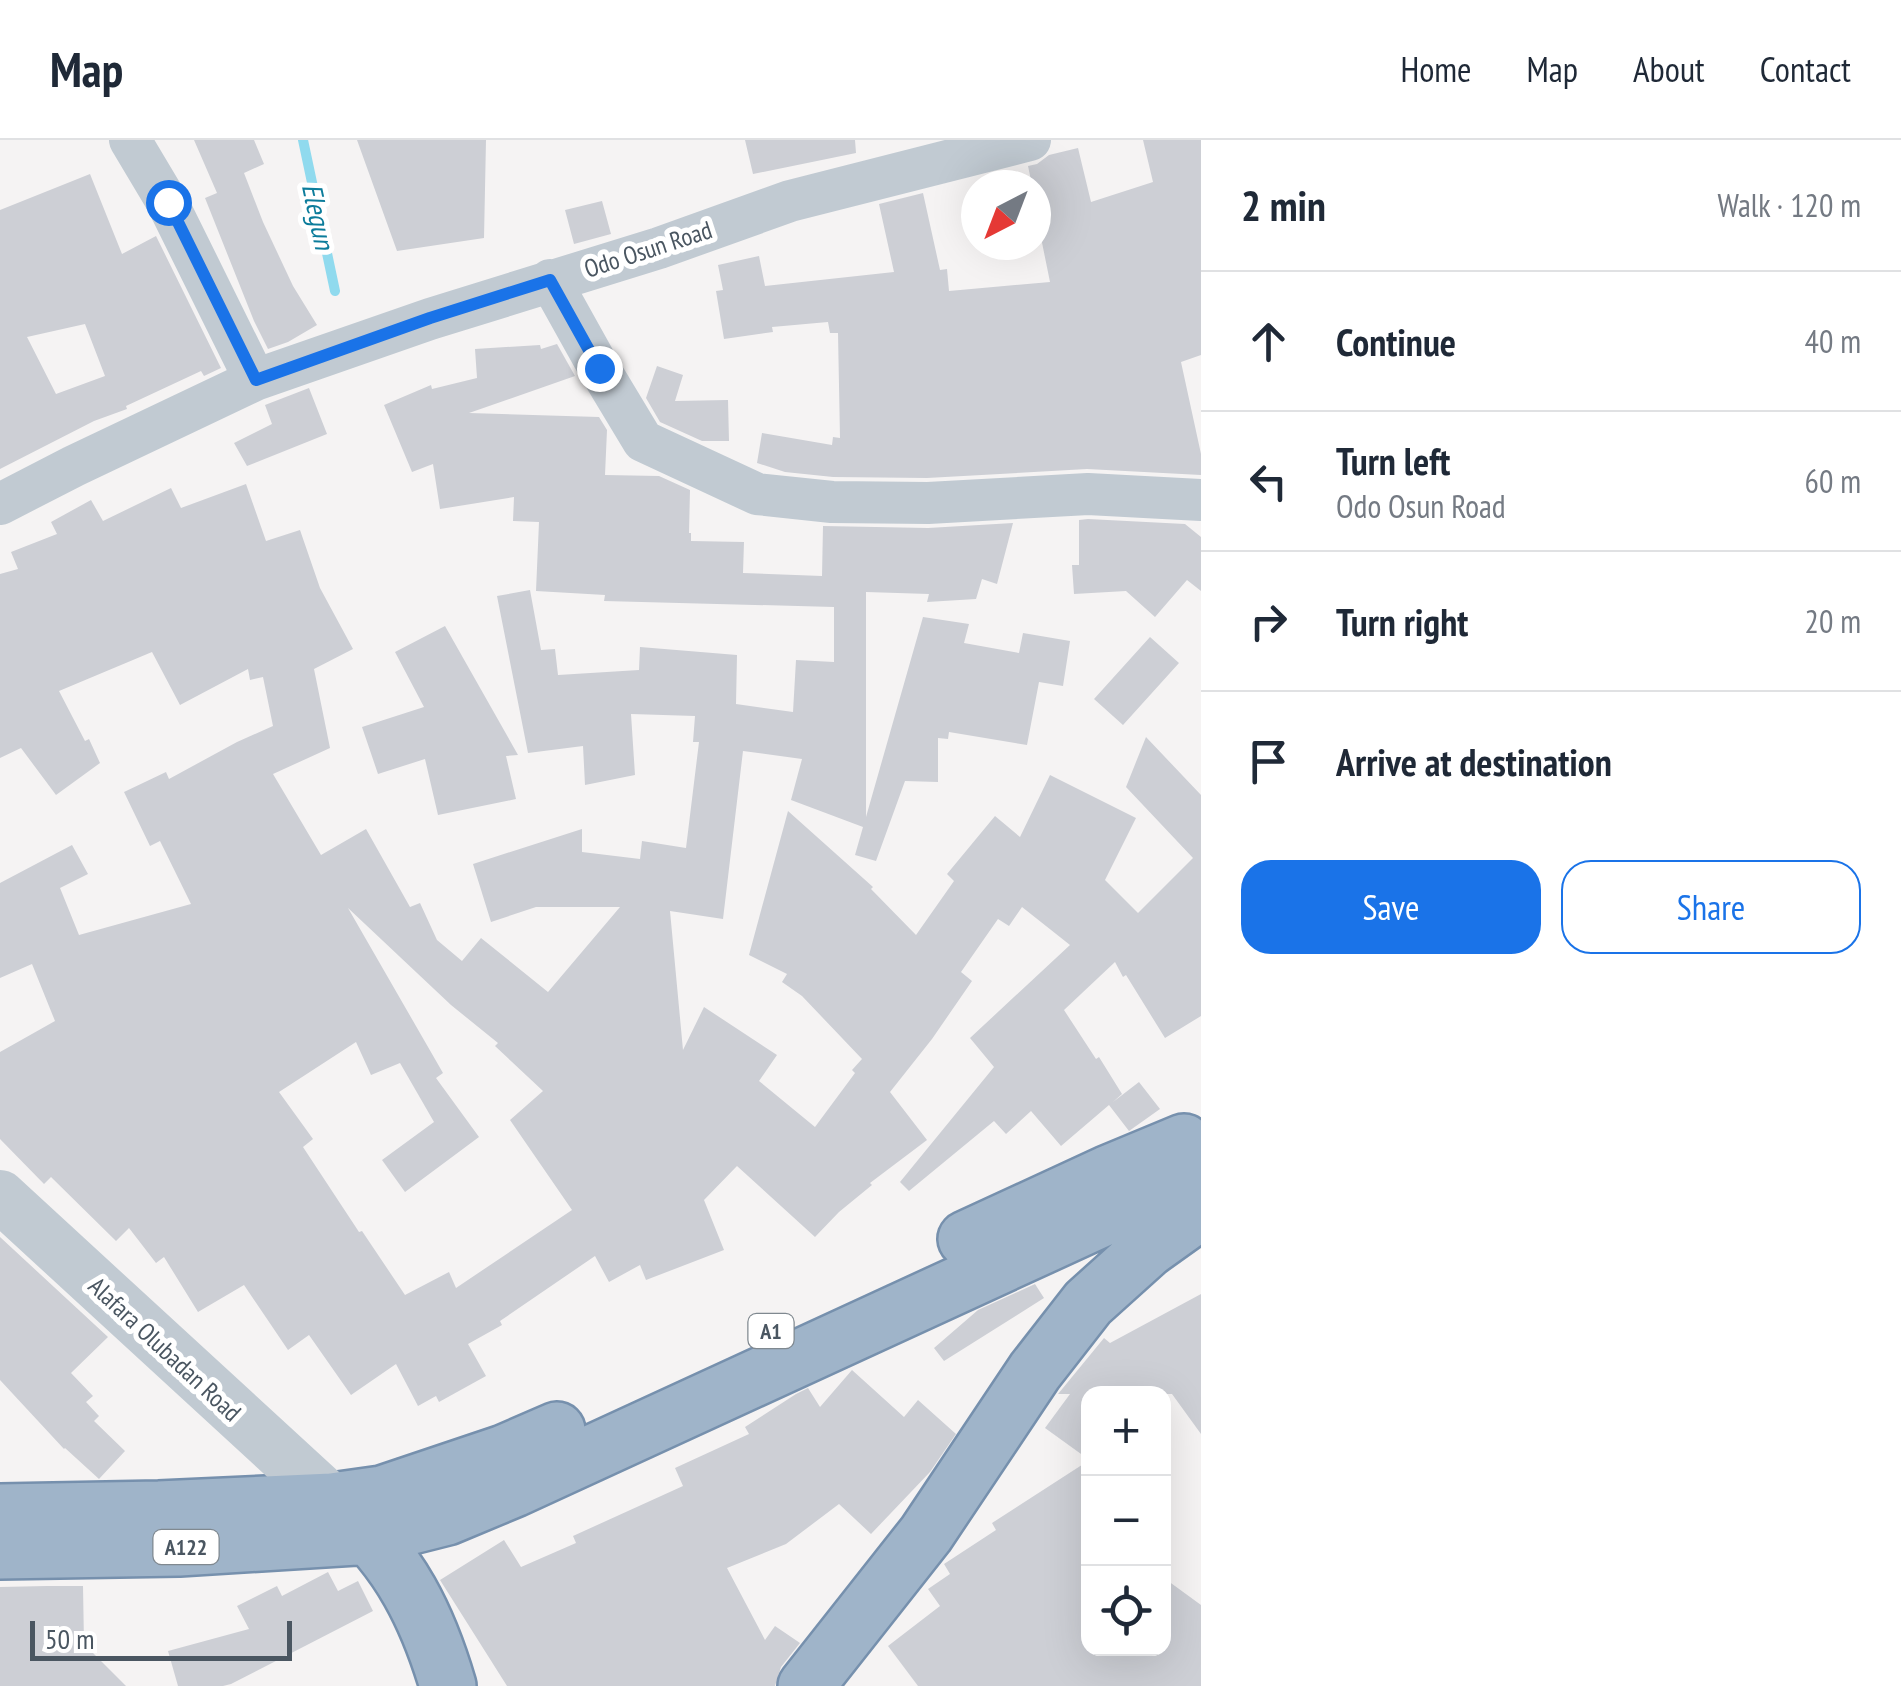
<!DOCTYPE html>
<meta charset="utf-8">
<style>
body{margin:0;font-family:"PT Sans Narrow",sans-serif;background:#f6f6f7;color:#1f2937}
.controls{position:absolute;right:30px;bottom:30px;display:grid;overflow:hidden;border-radius:20px;box-shadow:0 10px 40px #0002}
.controls button{width:90px;height:90px;display:grid;place-items:center;padding:0;border:0;border-bottom:2px solid #e0e1e3;background:#fff;color:#1f2937;font:50px sans-serif}
.compass{position:absolute;left:961px;top:30px;width:90px;height:90px;border-radius:50%;background:#fff;box-shadow:0 10px 40px #0002;rotate:222deg}
.scale{position:absolute;left:30px;bottom:25px;width:262px;box-sizing:border-box;padding-left:10px;border:5px solid #4a5661;border-top:0;font-size:28px;line-height:35px;white-space:nowrap;color:#4a5661;-webkit-text-stroke:8px #fff;paint-order:stroke}
.stop{position:absolute;width:30px;height:30px;margin:-22px;border:8px solid #1a73e8;border-radius:50%;background:#fff}
.stop.end{background:#1a73e8;border-color:#fff;box-shadow:0 2px 10px #0008}
.list{margin:0;padding:0;list-style:none}
h2{display:flex;justify-content:space-between;align-items:center;height:130px;margin:0;padding:0 40px;font-size:42px}
h2 small{font-size:32px;font-weight:400;color:#747a83}
.list li{display:grid;grid-template-columns:65px 1fr auto;gap:30px;align-items:center;box-sizing:border-box;height:140px;padding:0 40px;border-top:2px solid #e0e1e3}
.list b{display:block;font-size:38px;white-space:nowrap}
.list p{margin:0;font-size:32px;white-space:nowrap;color:#747a83}
.list em{font-size:32px;font-style:normal;color:#747a83}
.actions{display:flex;gap:20px;padding:30px 40px}
.actions a{flex:1;padding:22px 0;border:2px solid #1a73e8;border-radius:30px;text-align:center;font-size:35px;color:#1a73e8}
.actions .main{background:#1a73e8;color:#fff}
.icon{flex:none;width:55px;height:55px;fill:none;stroke:currentColor;stroke-width:2;stroke-linecap:round;stroke-linejoin:round}
.map{position:relative;flex:none;width:1201px;height:1546px;overflow:hidden}
header{display:flex;align-items:center;gap:60px;box-sizing:border-box;height:140px;padding:0 50px;background:#fff;border-bottom:2px solid #e0e1e3}
header strong{font-size:48px}
nav{display:flex;gap:55px;margin-inline-start:auto;font-size:35px}
main{display:flex}
aside{flex:1;background:#fff}
.map>svg:first-child{display:block}
</style>
<header>
<strong>Map</strong>
<nav><a>Home</a><a>Map</a><a>About</a><a>Contact</a></nav>
</header>
<main>
<div class="map">
<svg width="1201" height="1546" viewBox="0 0 1201 1546">
<rect width="100%" height="100%" fill="#f5f3f3"/>
<g fill="none" stroke-linecap="round" stroke-linejoin="round">
<path stroke="#90daee" stroke-width="10" d="M303,0L335,151"/>
</g>
<path fill="#cdcfd5" fill-rule="evenodd" d="M194,0H254L264,24L244,33L263,82L293,146L317,185L288,202L268,209L254,181L205,58L217,53Z
M357,0H486L484,98L397,111Z
M745,0H855L856,13L753,34Z
M1143,0H1201V215L1181,222L1201,314V335L1087,329L927,338L833,337L785,332L757,323L762,293L832,305L833,297L840,298L838,193H830L828,182L772,187L773,192L724,199L716,151L723,150L718,125L759,116L765,146L894,132L879,64L923,53L940,130L947,129L949,151L1050,142L1037,78L1040,77L1036,59V45H1032L1028,26L1037,24L1049,15L1078,8L1091,62L1153,42Z
M90,34L122,114L156,96L221,228L204,236L201,231L126,266L127,269L94,281L0,329V70ZM85,184L105,236L56,254L27,197Z
M602,61L611,94L574,104L565,70Z
M557,204L575,236L469,273L599,277L607,290L605,335L659,336L690,350L689,393H691V401L744,402L743,433L822,436L823,386L928,388L1013,383L997,444L982,439L976,459L927,462L929,454L866,452V677L923,477L969,484L964,503L1019,513L1023,493L1070,501L1063,546L1039,542L1027,605L949,592L948,599L938,598V642L905,641L876,721L855,715L863,687L791,660L802,619L743,611L723,779L670,771L683,910L704,867L777,915L759,941L815,987L855,933L852,930L862,919L802,856L782,842L787,834L749,815L788,671L873,747L871,749L916,795L954,741L947,734L995,676L1020,697L1050,635L1136,678L1105,740L1138,773L1193,718L1126,647L1146,597L1201,655V876L1165,898L1126,835L1123,837L1115,822L1064,870L1096,919L1099,917L1122,954L1113,962L1139,942L1160,969L1129,991L1109,965L1061,1006L1031,971L1006,994L994,981L909,1051L900,1042L994,927L970,898L1070,805L1022,767L1009,786L998,779L961,832L972,841L932,899L890,952L927,1000L870,1043L872,1045L839,1072L815,1097L737,1026L704,1060L724,1110L646,1140L640,1125L609,1142L595,1116L500,1181L502,1185L468,1204L486,1236L439,1262L436,1256L418,1266L396,1224L351,1255L309,1195L288,1210L244,1145L198,1172L164,1117L156,1123L129,1088L116,1101L51,1037L44,1044L0,999V912L55,881L32,824L0,838V743L72,705L88,734L60,748L79,795L191,764L160,701L150,706L124,652L166,632L169,639L237,602L273,586L263,537L250,540L248,529L180,565L152,512L59,551L85,601L89,599L100,623L56,655L21,608L0,618V434L18,429L11,412L57,394L51,382L91,360L103,381L171,348L181,368L246,344L266,401L300,390L320,448L353,509L314,529L330,608L273,634L321,715L366,689L410,767L420,763L437,800L462,821L481,798L548,852L620,767H536L491,782L473,724L582,689V712L640,719L642,701L686,708L699,602H693L695,576L631,574L635,635L585,645L583,606L528,613L497,456L530,450L541,510L555,509L558,535L639,530L640,507L737,515L736,564L793,572L796,520L834,522V467L604,461L605,455L536,451L539,382L513,381L514,357L440,369L433,324L412,332L384,265L431,245L432,249L477,238L475,209L540,205L541,209ZM348,768L451,865L498,903L495,906L543,951L510,980L572,1070L456,1148L449,1132L405,1155L362,1091L359,1092L303,1007L313,999L279,952L356,902L371,935L400,923L434,982L382,1020L405,1052L479,997L436,938L443,933Z
M657,226L683,235L675,261L728,260L729,301H702L660,282L646,258Z
M309,248L327,294L247,326L234,303L272,284L265,265Z
M1088,379L1185,384L1201,397V451L1187,440L1155,477L1126,451L1074,454L1072,425H1079V380Z
M445,486L518,615L506,616L516,659L438,675L425,619L378,634L362,587L424,567L395,512Z
M1150,497L1179,523L1123,585L1094,559Z
M0,1097L108,1197L71,1233L93,1256L86,1262L99,1276L94,1281L125,1311L99,1339L65,1308L64,1309L0,1240Z
M1035,1144L1044,1158L944,1221L934,1208L978,1170Z
M1201,1154V1294L1172,1254H1088V1319L1045,1288L1070,1254H1058L1104,1198L1110,1203Z
M852,1230L904,1277L918,1260L956,1294L930,1332L871,1394L839,1364L786,1404L727,1428L765,1500L775,1486L800,1503L781,1527L775,1546H507L440,1440L504,1400L521,1427L576,1403L573,1396L683,1346L675,1328L749,1294L745,1287L796,1254L808,1248L820,1267Z
M1088,1321V1508H1164V1438L1201,1465V1546H918L888,1506L940,1466L928,1449L950,1434L944,1424L996,1390L992,1383Z
M328,1432L338,1451L358,1441L373,1471L231,1544L223,1546H178L168,1511L249,1489L237,1466L277,1446L282,1456Z
M47,1446H83L84,1504L126,1546H0V1447Z"/>
<g fill="none" stroke-linecap="round" stroke-linejoin="round">
<g stroke="#7690ad" stroke-width="60">
<path id="trunk" d="M966,1099L1107,1034L1184,1002
M0,1372L159,1369L332,1361L382,1354L504,1313L557,1290
M345,1373C400,1420 428,1478 448,1546
M0,1411L179,1408L372,1396L447,1377L514,1349L1201,1033
M806,1546L926,1394L1035,1231L1088,1163L1148,1109L1201,1071"/>
</g>
<path stroke="#c1cad2" stroke-width="42" d="M130,0L167,62L255,240
M550,140L599,228L643,301L757,354L832,362L928,363L1088,354L1201,360
M0,364L74,326L255,240L430,179L659,108L790,61L1030,0"/>
<path stroke="#c1cad2" stroke-width="52" d="M0,1056L332,1361"/>
<use href="#trunk" stroke="#9fb4c9" stroke-width="55"/>
</g>
<g fill="none" stroke-linecap="round" stroke-linejoin="round">
<path stroke="#1a73e8" stroke-width="12" d="M168,62L256,240L430,178L550,140L599,228"/>
</g>
<g text-anchor="middle" dominant-baseline="central" stroke-width="10" stroke-linejoin="round" paint-order="stroke">
<g fill="#fff" stroke="#808990" stroke-width="2.5">
<rect x="748.5" y="1174" width="45" height="34" rx="8"/>
<rect x="153.5" y="1390" width="65" height="34" rx="8"/>
</g>
<g font-size="22" font-weight="bold" fill="#4a5661">
<text x="771" y="1191">A1</text>
<text x="186" y="1407">A122</text>
</g>
<g font-size="25" fill="#4a5661" stroke="#fff">
<text transform="translate(648 109) rotate(-18)">Odo Osun Road</text>
<text transform="translate(165 1209) rotate(43)">Alafara Olubadan Road</text>
</g>
<g font-size="28" font-style="italic" fill="#0c7c9b" stroke="#fff">
<text transform="translate(319 76) rotate(78)">Elegun</text>
</g>
</g>
</svg>
<div class="controls">
<button>+</button>
<button>−</button>
<button><svg class="icon" aria-label="locate" viewBox="0 0 24 24"><circle cx="12" cy="12" r="6"/><path d="M12 2v4M12 18v4M2 12h4M18 12h4"/></svg></button>
</div>
<svg class="compass" viewBox="-18 -18 36 36"><path d="M0-13l5 13h-10z" fill="#e53935"/><path d="M0 13l5-13h-10z" fill="#747a83"/></svg>
<div class="scale">50 m</div>
<div class="stop" style="left:168px;top:62px"></div>
<div class="stop end" style="left:599px;top:228px"></div>
</div>
<aside>
<h2>2 min<small>Walk · 120 m</small></h2>
<ul class="list">
<li><svg class="icon" aria-label="ahead" viewBox="0 0 24 24"><path d="M12 20V5M6 11l6-6 6 6"/></svg><div><b>Continue</b></div><em>40 m</em></li>
<li><svg class="icon" aria-label="left" viewBox="0 0 24 24"><path d="M17 20v-9H6M10 6l-5 5 5 5"/></svg><div><b>Turn left</b><p>Odo Osun Road</p></div><em>60 m</em></li>
<li><svg class="icon" aria-label="right" viewBox="0 0 24 24"><path d="M7 20v-9h11M14 6l5 5-5 5"/></svg><div><b>Turn right</b></div><em>20 m</em></li>
<li><svg class="icon" aria-label="arrive" viewBox="0 0 24 24"><path d="M6 21V4h12l-3 4 3 4H6"/></svg><div><b>Arrive at destination</b></div></li>
</ul>
<div class="actions"><a class="main">Save</a><a>Share</a></div>
</aside>
</main>
